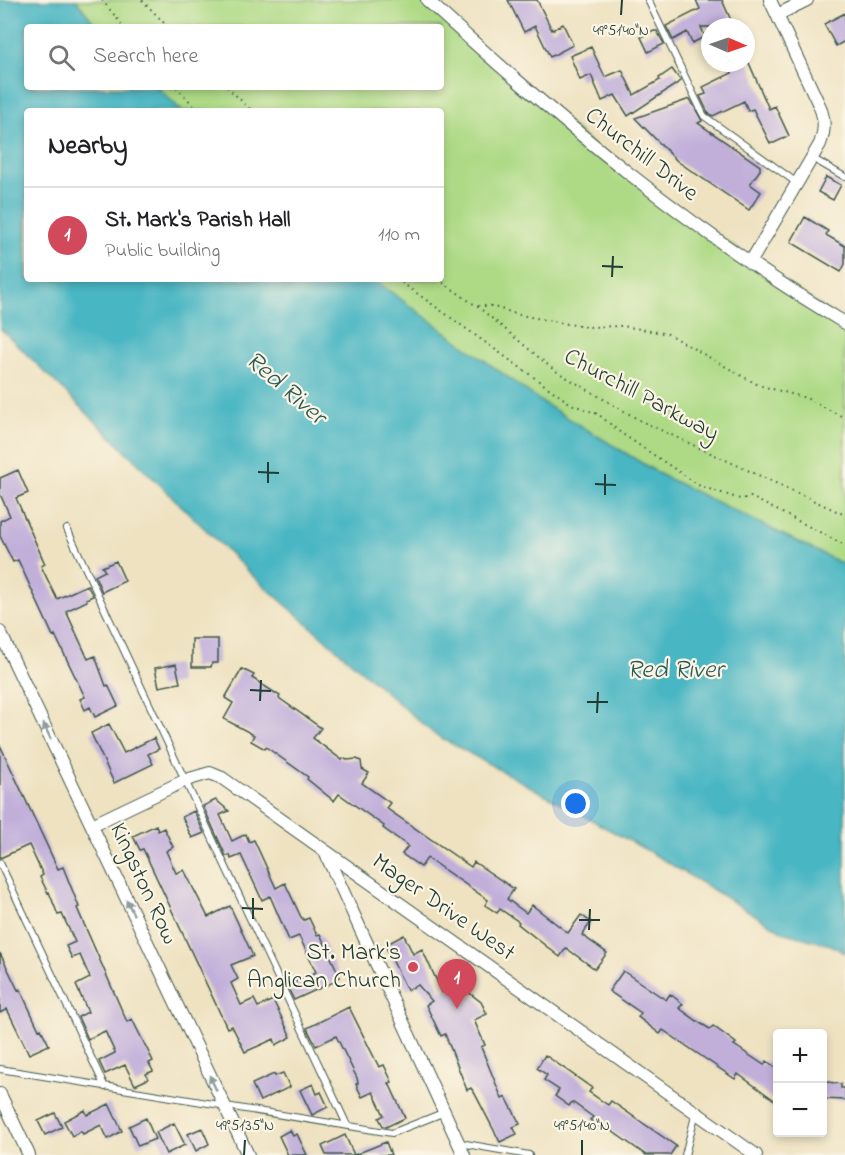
<!DOCTYPE html>
<meta charset="utf-8">
<style>
body{margin:0;font-family:"Indie Flower",sans-serif;background:#f2f2f2;color:#202124}
.controls{position:absolute;right:18px;bottom:18px;display:grid;overflow:hidden;border-radius:6px;box-shadow:0 3px 9px #0003}
.controls button{width:54px;height:54px;display:grid;place-items:center;padding:0;border:0;border-bottom:2px solid #e0e0e0;background:#fff;color:#202124;font:30px sans-serif}
.compass{position:absolute;left:701px;top:18px;width:54px;height:54px;border-radius:50%;background:#fff;box-shadow:0 3px 9px #0003;rotate:92deg}
.you{position:absolute;left:576px;top:804px;width:21px;height:21px;margin:-15px;border:4px solid #fff;border-radius:50%;background:#1a73e8;box-shadow:0 0 0 9px #1a73e833}
.badge{display:grid;place-items:center;width:39px;height:39px;border-radius:50%;background:#d1495b;color:#fff;font-size:20px;font-weight:700}
.pin{position:absolute;translate:-50% -50px;filter:drop-shadow(0 2px 3px #0008)}
.pin::after{content:'';position:absolute;top:32px;width:21px;height:18px;background:inherit;clip-path:polygon(0 0,100% 0,50% 100%)}
.list{margin:0;padding:0;list-style:none}
h2{display:flex;justify-content:space-between;align-items:center;height:78px;margin:0;padding:0 24px;font-size:26px}
h2 small{font-size:20px;font-weight:400;color:#757577}
.list li{display:grid;grid-template-columns:39px 1fr auto;gap:18px;align-items:center;box-sizing:border-box;height:96px;padding:0 24px;border-top:2px solid #e0e0e0}
.list b{display:block;font-size:22px;white-space:nowrap}
.list p{margin:0;font-size:20px;white-space:nowrap;color:#757577}
.list em{font-size:20px;font-style:normal;color:#757577}
.icon{flex:none;width:33px;height:33px;fill:none;stroke:currentColor;stroke-width:2;stroke-linecap:round;stroke-linejoin:round}
.map{position:relative;flex:none;width:845px;height:1155px;overflow:hidden}
.search{position:absolute;background:#fff;box-shadow:0 3px 9px #0003;left:24px;top:24px;width:420px;height:66px;display:flex;align-items:center;gap:15px;box-sizing:border-box;padding:0 21px;border-radius:6px;color:#757577;font-size:22px}
.panel{position:absolute;background:#fff;box-shadow:0 3px 9px #0003;left:24px;top:108px;width:420px;height:174px;border-radius:6px}
.map>svg:first-child{display:block}
</style>
<div class="map">
<svg width="845" height="1155" viewBox="0 0 845 1155">
<rect width="100%" height="100%" fill="#fcf5e5"/>
<filter id="ink" filterUnits="userSpaceOnUse"><feTurbulence type="fractalNoise" baseFrequency=".0167" numOctaves="2"/><feDisplacementMap in="SourceGraphic" scale="12" xChannelSelector="R" yChannelSelector="G"/><feConvolveMatrix kernelMatrix="1 2 1 2 8 2 1 2 1" color-interpolation-filters="sRGB"/></filter>
<filter id="wash" filterUnits="userSpaceOnUse"><feTurbulence type="fractalNoise" baseFrequency=".008" numOctaves="4" result="noise"/><feDisplacementMap in="SourceGraphic" scale="24" xChannelSelector="R" yChannelSelector="G"/><feGaussianBlur stdDeviation="1.35" result="paint"/><feColorMatrix in="noise" values="0 0 0 0 0 0 0 0 0 0 0 0 0 0 0 0 0 1.4 0 .05"/><feComposite in="paint" operator="in"/></filter>
<g filter="url(#wash)">
<rect width="100%" height="100%" fill="#eee2c1"/>
<path fill="#aeda86" stroke="#668c5d" stroke-width="1.5" d="M76,0H427L615,164L845,323V565L663,476L543,403L373,279H441V111H182L157,87H441V27H97Z"/>
<path fill="#49b6c3" stroke="#347a7c" stroke-width="1.5" d="M0,0H76L97,27H27V87H157L182,111H27V279H373L543,403L663,476L845,565V953L831,945L785,933L650,852L434,734L256,579L0,328Z"/>
<g id="blocks">
<path fill="#c1afda" d="M508,0H537L552,30L563,24L573,45L550,57L535,26L524,32Z
M696,0H722L734,27H701L705,37L692,43L687,32L673,40L666,26L700,9Z
M845,13V41L836,46L824,24Z
M654,31H657L664,44L648,52L641,37Z
M591,47L605,77L622,70L634,95L660,80L659,78L672,69L681,81L628,116L615,95L602,101L591,75L580,80L570,56Z
M727,63H749L769,109L775,106L789,136L774,143H770L753,109L748,111L744,101L713,116L708,113L700,96L706,94L703,87L732,73Z
M690,99L702,121L698,123L760,166V170L750,184L761,192L749,210L677,161L635,118Z
M826,177L841,185L833,200L818,192Z
M805,217L828,231L826,235L845,246V264L841,272L791,242Z
M18,470L28,493L16,498L45,564L41,566L57,599L87,585L93,596L86,599L87,601L66,611L88,659L95,656L106,686L108,685L118,706L95,717L90,707L85,710L80,699L85,697L55,635L53,636L18,560L13,562L0,536V521L10,516L0,494V478Z
M116,561L125,581L102,592L95,576L105,571L102,567Z
M192,639H218V663H212L211,667H192Z
M176,664L180,683L159,687L155,668Z
M242,669L254,675L252,678L280,696L279,698L321,728L313,738L342,760L343,758L347,760L357,759L361,761L362,769L369,773L362,783L390,803L386,808L471,867L474,862L514,889L507,899L526,913L532,905L568,933L581,915L591,922L582,935L607,953L595,969L566,948L560,957L518,924L519,922L500,909L497,913L485,905L488,900L427,858L421,867L402,854L408,846L383,828L384,826L339,794L334,801L307,779L308,777L266,747L265,749L251,741L254,735L224,719L233,703L225,698Z
M109,724L124,753L154,738L159,749L148,754L153,764L114,783L91,733Z
M0,745L58,869L63,867L79,907L77,908L127,1022L132,1019L153,1061L149,1063L153,1071L146,1074L148,1079L135,1085L125,1065L105,1074L99,1061L115,1053L105,1031L88,1039L78,1017L88,1012L76,985L90,978L80,955L72,958L66,946L75,942L62,914L58,915L49,892L48,893L40,877L43,875L29,845L0,858Z
M216,800L229,811L220,815L232,841L246,834L249,842L254,840L276,888L285,883L301,917L304,920L309,918L317,935L320,934L340,977L335,979L336,981L294,1000L287,986L316,972L299,936L289,940L270,896L262,900L241,855L231,859L230,855L226,856L203,806Z
M194,811L204,833L192,838L182,817Z
M156,825L158,831L164,828L173,847L166,851L176,873L184,870L208,917L230,906L253,956L231,965L238,979L231,983L241,1005L254,999L258,1007L273,1000L291,1037L276,1045L274,1039L245,1052L232,1026L227,1028L143,849L140,850L133,836Z
M404,935L413,954L422,949L442,992L455,982L481,1002L487,1014L474,1020L485,1045L481,1047L502,1099L506,1097L520,1124L513,1127L517,1134L500,1142L475,1094L471,1088L467,1090L445,1034L441,1036L426,1005L432,1001L418,985L407,990L385,945Z
M0,953L18,990L20,989L39,1030L41,1029L49,1045L29,1054L7,1009L0,1013Z
M623,971L666,1000L670,994L683,1004L679,1008L700,1023L710,1029L713,1026L736,1043L734,1045L764,1065L767,1061L777,1069V1102L738,1074L735,1079L663,1030L660,1034L638,1017L641,1013L609,991Z
M349,1007L379,1067L384,1065L392,1082L389,1083L405,1118L386,1127L383,1126L379,1118L384,1115L373,1092L362,1097L356,1084L358,1083L357,1078L336,1036L316,1046L307,1028Z
M545,1055L592,1088L589,1092L608,1105L611,1101L676,1146L670,1155H646L606,1127L604,1130L590,1120L593,1117L572,1102L569,1106L555,1096L559,1090L544,1080L547,1075L537,1068Z
M283,1073L290,1087L260,1101L252,1084L274,1074L275,1076Z
M822,1081L841,1084V1088H845V1100L822,1099Z
M313,1084L317,1094L321,1092L328,1107L312,1115L300,1090Z
M109,1104L122,1131L108,1139L101,1125L83,1134L81,1131L72,1136L64,1121L85,1110L87,1115Z
M55,1113L62,1127L45,1135L38,1121Z
M146,1118L155,1139L138,1146L129,1126Z
M174,1123L185,1145L166,1154L156,1132Z
M202,1128L209,1144L196,1151L188,1134Z
M290,1130L293,1136L297,1134L307,1155H288L279,1136Z
M345,1135L354,1155H326L322,1146Z
M386,1142L391,1155H354Z"/>
</g>
</g>
<g filter="url(#ink)">
<use href="#blocks" fill-opacity="0" stroke="#3e5649" stroke-width="1.5"/>
<g fill="none" stroke-linecap="round" stroke-linejoin="round">
<g stroke="#3e5649" stroke-width="8">
<path id="service" d="M648,0L704,116L797,183
M812,158L845,177
M67,529L347,1125
M0,863L105,1087
M0,1069L392,1133L445,1112
M460,1143L529,1155
M685,1155L696,1112"/>
</g>
<g stroke="#3e5649" stroke-width="14">
<path id="minor" d="M427,0C557,119 693,233 845,323
M777,15L807,0
M750,263L820,144C825,130 825,121 820,107L770,0
M0,632L248,1155
M92,825L186,780L210,773L222,778L756,1155
M325,852L464,1155
M0,1094L29,1155"/>
</g>
<path stroke="#3e5649" stroke-width="2" stroke-dasharray="1.5 4.5" stroke-linecap="butt" d="M102,0L124,27
M142,0L168,27
M176,87L199,111
M227,87L252,111
M397,279L571,404L598,414L621,433L700,486L740,499L751,497L845,545
M438,279L482,310L554,370L641,421L845,515
M478,306H491L520,315L585,327L623,326L668,334L758,385L806,398L845,418"/>
<use href="#service" stroke="#fff" stroke-width="6"/>
<use href="#minor" stroke="#fff" stroke-width="12"/>
</g>
<defs><path id="oneway-solid" d="M-6-.8H1V-3.2L6.5 0L1 3.2V.8H-6Z" transform="scale(1.5)"/></defs>
<g fill="#8f9e9a">
<use href="#oneway-solid" transform="translate(47 731) rotate(-115)"/>
<use href="#oneway-solid" transform="translate(130 907) rotate(-115)"/>
<use href="#oneway-solid" transform="translate(213 1083) rotate(-115)"/>
</g>
</g>
<path fill="none" stroke="#1f3d34" stroke-width="2" d="M621,15L622,0M602,266L623,267M612,277L613,256M258,472L279,473M268,483V462M595,484L616,485M605,495V474M250,690L271,691M260,701L261,680M587,702H608M597,713L598,692M242,908L263,909M253,919V898M579,920H600M589,930L590,909M244,1155L245,1140M582,1155V1140"/>
<circle fill="#d1495b" stroke="#fcf5e5" stroke-width="2" cx="413" cy="967" r="6"/>
<g text-anchor="middle" dominant-baseline="central" stroke-width="4.5" stroke-linejoin="round" paint-order="stroke">
<g font-size="24" fill="#1f3d34" stroke="#fcf5e5">
<text transform="translate(641 155) rotate(38)">Churchill Drive</text>
<text transform="translate(641 396) rotate(28)">Churchill Parkway</text>
<text transform="translate(143 884) rotate(65)">Kingston Row</text>
<text transform="translate(443 908) rotate(35)">Mager Drive West</text>
</g>
<g font-size="24" fill="#1f3d34" stroke="#fcf5e5" text-anchor="end">
<text x="401" y="953">St. Mark's<tspan x="401" dy="28">Anglican Church</tspan></text>
</g>
<g font-size="26" font-style="italic" fill="#2a5b58" stroke="#fcf5e5">
<text transform="translate(285 389) rotate(41)">Red River</text>
<text x="675" y="671">Red River</text>
</g>
</g>
<g font-size="15" text-anchor="middle" fill="#1f3d34" stroke="#fcf5e5" stroke-width="4.5" stroke-linejoin="round" paint-order="stroke">
<text x="621" y="35">49°51'40"N</text>
<text x="245" y="1130">49°51'35"N</text>
<text x="582" y="1130">49°51'40"N</text>
</g>
</svg>
<div class="controls">
<button>+</button>
<button>−</button>
</div>
<svg class="compass" viewBox="-18 -18 36 36"><path d="M0-13l5 13h-10z" fill="#e53935"/><path d="M0 13l5-13h-10z" fill="#757577"/></svg>
<div class="you"></div>
<div class="pin badge" style="left:457px;top:1009px">1</div>
<div class="search"><svg class="icon" aria-label="search" viewBox="0 0 24 24"><circle cx="10" cy="10" r="6"/><path d="M15 15l6 6"/></svg>Search here</div>
<section class="panel">
<h2>Nearby<small></small></h2>
<ul class="list">
<li><span class="badge">1</span><div><b>St. Mark's Parish Hall</b><p>Public building</p></div><em>110 m</em></li>
</ul>
</section>
</div>
